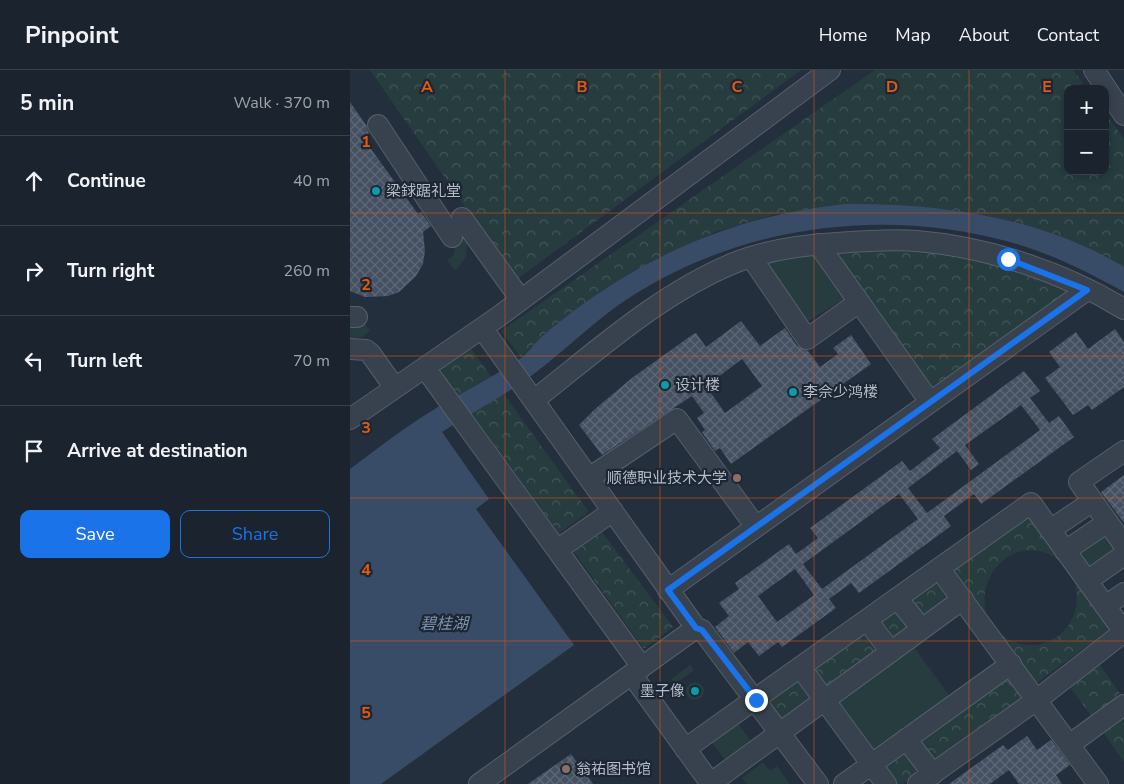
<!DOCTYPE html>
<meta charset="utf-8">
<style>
body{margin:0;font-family:"Nunito Sans","Noto Sans SC",sans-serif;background:#282f3a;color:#f1f3f6}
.controls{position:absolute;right:15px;top:15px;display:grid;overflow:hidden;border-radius:10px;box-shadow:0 2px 8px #0003}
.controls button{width:45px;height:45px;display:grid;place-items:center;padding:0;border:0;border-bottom:1px solid #39404a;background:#1b232e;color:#f1f3f6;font:25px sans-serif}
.stop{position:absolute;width:15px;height:15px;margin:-11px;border:4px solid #1a73e8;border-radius:50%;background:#fff}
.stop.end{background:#1a73e8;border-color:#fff;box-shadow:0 1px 5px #0008}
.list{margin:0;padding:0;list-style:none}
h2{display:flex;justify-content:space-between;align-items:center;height:65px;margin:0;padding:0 20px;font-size:21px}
h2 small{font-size:16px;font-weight:400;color:#a0a4aa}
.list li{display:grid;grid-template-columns:32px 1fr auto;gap:15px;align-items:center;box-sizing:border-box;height:90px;padding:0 20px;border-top:1px solid #39404a}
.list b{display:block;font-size:19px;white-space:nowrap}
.list em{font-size:16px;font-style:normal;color:#a0a4aa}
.actions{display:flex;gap:10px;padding:15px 20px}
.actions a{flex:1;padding:11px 0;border:1px solid #1a73e8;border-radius:10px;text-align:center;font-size:18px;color:#1a73e8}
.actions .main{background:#1a73e8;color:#fff}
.icon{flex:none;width:28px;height:28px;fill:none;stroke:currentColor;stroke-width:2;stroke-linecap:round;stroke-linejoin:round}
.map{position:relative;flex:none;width:774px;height:714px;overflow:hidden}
header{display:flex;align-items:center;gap:30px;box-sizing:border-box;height:70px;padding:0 25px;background:#1b232e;border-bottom:1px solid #39404a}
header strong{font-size:24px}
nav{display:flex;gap:28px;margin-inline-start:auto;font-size:18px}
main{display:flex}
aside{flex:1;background:#1b232e}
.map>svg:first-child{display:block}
</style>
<header>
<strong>Pinpoint</strong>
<nav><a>Home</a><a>Map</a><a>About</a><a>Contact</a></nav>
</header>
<main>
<aside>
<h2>5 min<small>Walk · 370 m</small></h2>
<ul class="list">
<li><svg class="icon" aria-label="ahead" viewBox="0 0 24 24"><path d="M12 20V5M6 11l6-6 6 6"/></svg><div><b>Continue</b></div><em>40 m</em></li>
<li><svg class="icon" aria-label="right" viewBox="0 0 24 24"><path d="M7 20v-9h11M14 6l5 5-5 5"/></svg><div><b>Turn right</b></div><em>260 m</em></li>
<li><svg class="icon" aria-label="left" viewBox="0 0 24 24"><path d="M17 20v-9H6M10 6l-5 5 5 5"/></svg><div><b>Turn left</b></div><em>70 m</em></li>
<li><svg class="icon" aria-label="arrive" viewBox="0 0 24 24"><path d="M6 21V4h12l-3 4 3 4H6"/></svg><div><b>Arrive at destination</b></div></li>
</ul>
<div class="actions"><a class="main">Save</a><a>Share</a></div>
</aside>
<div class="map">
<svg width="774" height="714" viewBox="0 0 774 714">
<defs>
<pattern id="forest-crowns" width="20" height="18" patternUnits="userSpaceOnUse" patternTransform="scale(1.25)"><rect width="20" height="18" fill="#263c3f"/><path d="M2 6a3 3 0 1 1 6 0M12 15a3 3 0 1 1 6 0" fill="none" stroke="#435659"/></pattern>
<pattern id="building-cross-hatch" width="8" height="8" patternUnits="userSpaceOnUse" patternTransform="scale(1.25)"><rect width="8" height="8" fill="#455162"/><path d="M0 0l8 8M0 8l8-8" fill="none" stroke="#5d6877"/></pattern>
</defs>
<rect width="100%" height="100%" fill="#242f3e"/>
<path fill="#263c3f" d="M114,167L117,170L116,187L105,201L97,190L103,186L108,171Z
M461,179L497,227L457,252L414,188Z
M14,252L20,261L12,267L0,268V256Z
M753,463L766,482L740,501L726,482Z
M561,573L601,628L523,683L483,629Z
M340,595L344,600L325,614L321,609Z
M336 621a9 9 0 1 1 18 0a9 9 0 1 1-18 0Z
M387,652L403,674L377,693L361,671Z
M413,692L420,701L427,696L440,714H397L392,708Z"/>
<path fill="url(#forest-crowns)" d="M20,0H451L166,210Z
M525,0H723L737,19H718V101H755V43L774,69V197L730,175L696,162L648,149L429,143L365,162L316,184L269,211L223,242L195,264L171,287L151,261Z
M540,177L610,183L717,217L718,222L581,318L488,186L491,180Z
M119,276L239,442L209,463L89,298Z
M681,441L716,488L711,492C674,460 625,498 636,543L630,547L597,501Z
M252,462L323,557L294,579L224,482Z
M588,509L605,530L574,550L559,529Z
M731,509L765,556L681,617L647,570L653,566C692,592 737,558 725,513Z
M547,537L564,559L543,573L527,550Z
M516,563L534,584L481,621L465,599Z
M747,591L771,625L741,646L717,613Z
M660,603L677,626L582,693L567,671Z
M452,607L468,629L432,655L415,633Z
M774,647V692L753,662Z
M556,677L574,701L552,714H545L530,695Z"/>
<path fill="#394c67" d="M495,134C590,133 691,147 774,197V222C738,202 700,183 660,172C533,137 394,155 282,226C247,248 218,278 185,303C156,325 123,342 92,362L139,429L126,439L224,575L31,714H0V399C26,380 52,359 80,342C109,324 142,308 171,288C180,281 186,271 195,264C203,256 213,250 221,243C305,180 391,145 495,134Z"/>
<path fill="url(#building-cross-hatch)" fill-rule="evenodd" d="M0,32L16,55L19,63L13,68L68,144L71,142L81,156L73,162L75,181L73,194L66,206L49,222L38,226L15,227L0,221Z
M391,251L410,276L435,258L447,276L458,281L470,297L488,284L483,278L501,265L521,294L381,394L370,378L365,381L352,362L355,360L347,348L354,343L342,326L252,385L229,355L245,339L282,308L342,265L346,263L356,277ZM392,289L412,316L375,343L356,316Z
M765,259L774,272V317L742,340L738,335L723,345L695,308L710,297L699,282L726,262L738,279Z
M674,301L690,321L680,328L699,353L709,346L724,367L631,434L624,424L594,446L601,456L509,523L501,513L479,529L486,538L432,577L428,572L409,586L398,572L384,583L365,557L379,546L369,533L389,519L385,513L439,474L446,484L468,468L460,458L552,391L560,401L590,378L582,369ZM671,335L690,360L577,443L558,418L607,381L621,400L629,394L615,375ZM549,424L568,449L472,519L453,494ZM445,499L464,525L427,552L408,526Z
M774,405V453L751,422Z
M677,666L687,680L701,670L720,695L706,705L712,714H669L659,700L640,714H599L653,675L658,680Z
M221,684L243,714H178Z"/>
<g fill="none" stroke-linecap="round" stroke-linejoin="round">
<g stroke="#565f6c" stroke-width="22">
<path id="minor" d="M744,0L774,45
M28,55L102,167
M112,148L171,230
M468,174L580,332
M401,187L457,269L509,232
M0,247H7
M0,279L16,280L20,283L45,318
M75,298L292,597
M184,330C247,281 309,224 384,193C416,180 452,175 487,173C514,171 541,169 567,171C638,177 713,202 774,239
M0,349L148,247L480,0
M774,381L729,412L774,475
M239,408L327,349L406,457
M700,460L743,431
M207,480L263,441
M715,481L758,452
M589,498L748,714
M737,511L774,485
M318,520L737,220
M547,528L572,559
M755,536L774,523
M517,550L541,582
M346,558L352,560L468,714
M451,598L536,714
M282,605L361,714
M556,669L583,704
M719,675L774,635
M335,679L681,433L774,562
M361,713L613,529
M129,714L346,558L132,258
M494,714L661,594
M568,714L688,629L774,562"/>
</g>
<use href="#minor" stroke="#38414e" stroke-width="20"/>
</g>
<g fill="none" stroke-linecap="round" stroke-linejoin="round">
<path stroke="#1a73e8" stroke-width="6" d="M406,630L352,560L346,558L318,520L737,220L658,189"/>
</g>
<path fill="none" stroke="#e8590c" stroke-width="1" stroke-opacity="0.55" d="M155,0V714M310,0V714M464,0V714M619,0V714M0,143H774M0,286H774M0,428H774M0,571H774"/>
<g fill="#0f9aa8" stroke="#1d2633" stroke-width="2">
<circle cx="26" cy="121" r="5"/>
<circle cx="315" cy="315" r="5"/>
<circle cx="443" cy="322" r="5"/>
<circle cx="345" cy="621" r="5"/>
</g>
<g fill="#8d6e63" stroke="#1d2633" stroke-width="2">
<circle cx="387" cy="408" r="5"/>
<circle cx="216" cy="699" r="5"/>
</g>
<g text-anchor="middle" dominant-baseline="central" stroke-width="4.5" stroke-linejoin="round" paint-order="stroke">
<g font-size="15" fill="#b4bcc9" stroke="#1d2633" text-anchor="start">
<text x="36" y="121">梁銶踞礼堂</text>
<text x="325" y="315">设计楼</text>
<text x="453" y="322">李佘少鸿楼</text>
<text x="377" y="408" text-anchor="end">顺德职业技术大学</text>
<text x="335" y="621" text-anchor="end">墨子像</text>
<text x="226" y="699">翁祐图书馆</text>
</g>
<g font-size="16" font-style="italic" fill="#7c92b1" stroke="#1d2633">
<text x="94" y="554">碧桂湖</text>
</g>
</g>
<g font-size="16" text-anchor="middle" font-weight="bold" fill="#e8590c" stroke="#1d2633" stroke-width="4.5" stroke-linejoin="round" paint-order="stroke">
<text x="77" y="22">A</text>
<text x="232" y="22">B</text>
<text x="387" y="22">C</text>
<text x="542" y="22">D</text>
<text x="697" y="22">E</text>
<text x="16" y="77">1</text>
<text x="16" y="220">2</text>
<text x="16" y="363">3</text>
<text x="16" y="505">4</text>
<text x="16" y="648">5</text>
</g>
</svg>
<div class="controls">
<button>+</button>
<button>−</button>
</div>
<div class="stop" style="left:658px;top:189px"></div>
<div class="stop end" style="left:406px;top:630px"></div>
</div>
</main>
